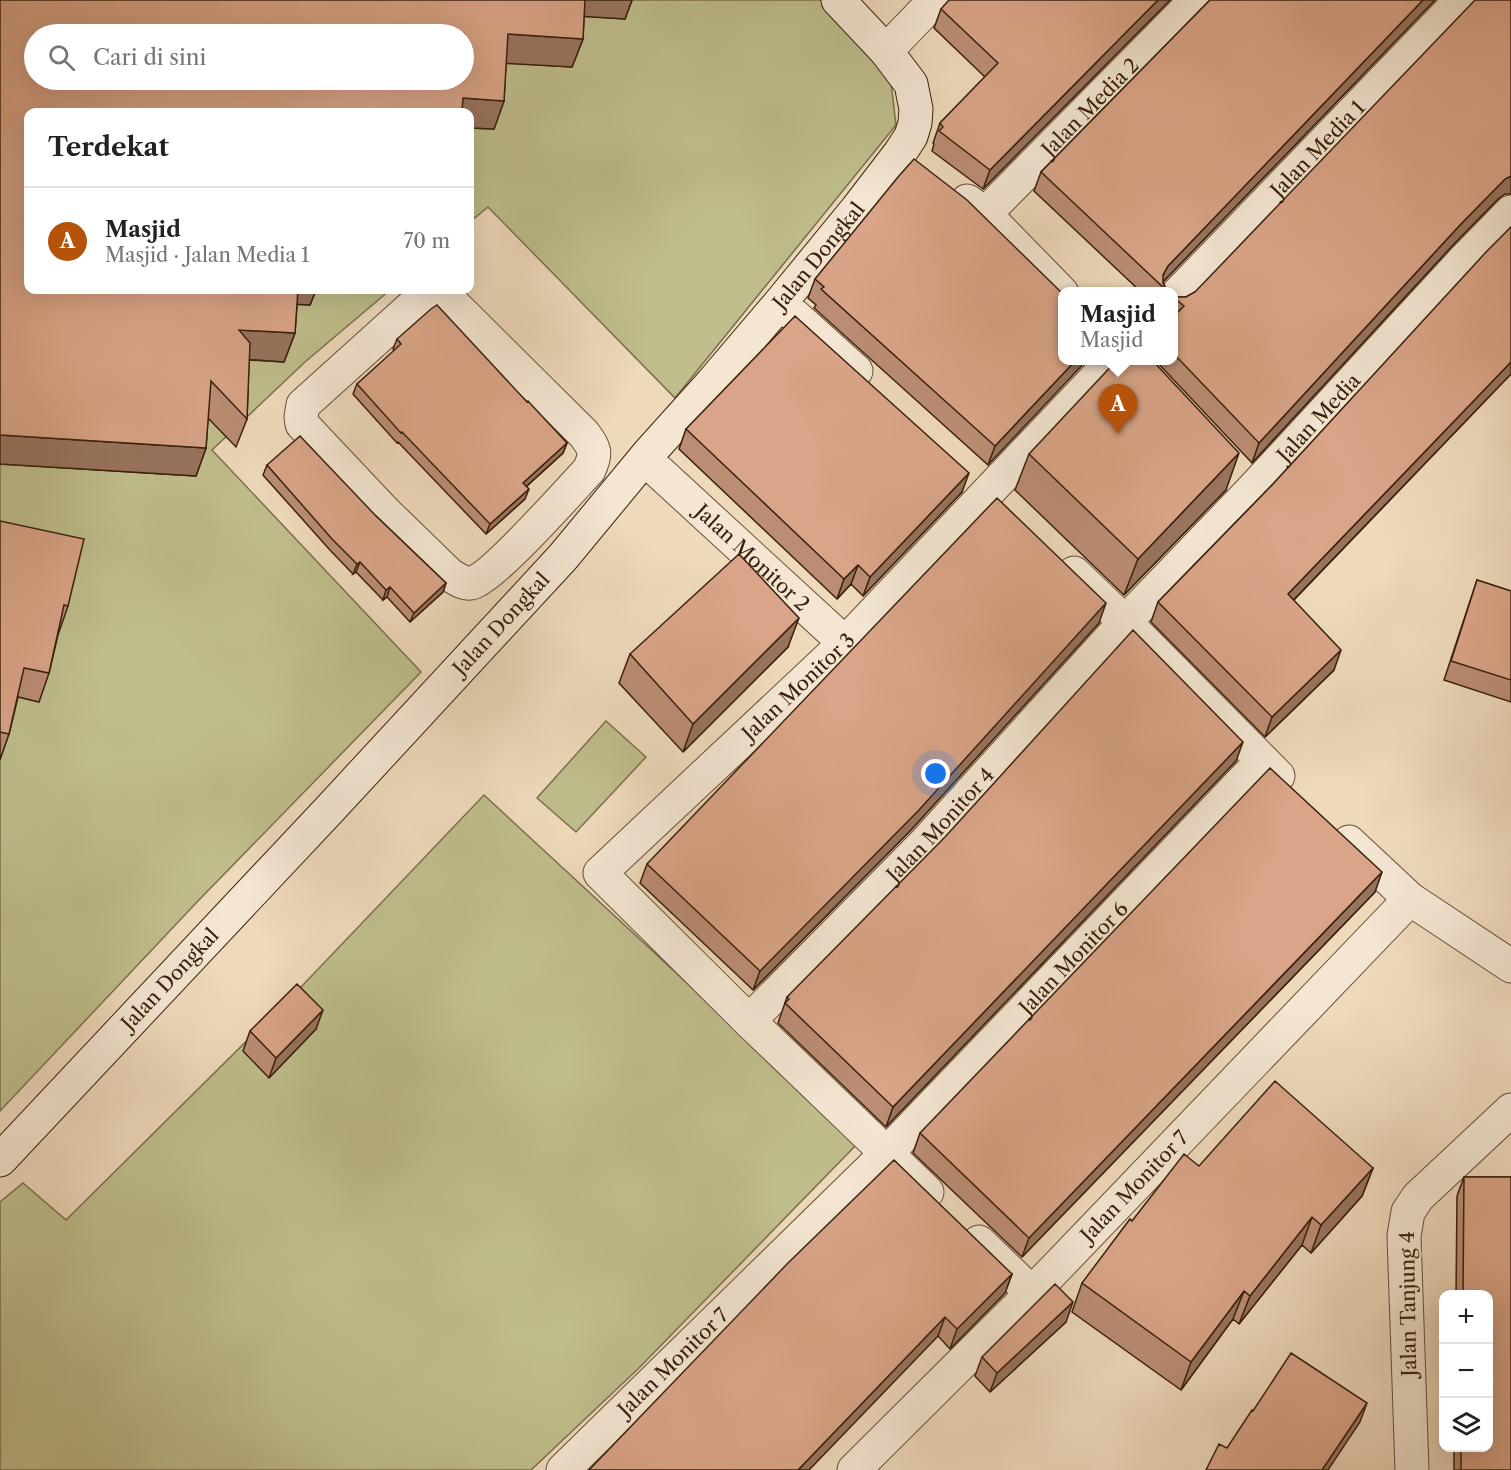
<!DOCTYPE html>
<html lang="id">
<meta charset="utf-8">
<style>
body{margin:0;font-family:"Libre Caslon Text",serif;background:#f2f2f2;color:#222}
.controls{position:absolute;right:18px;bottom:18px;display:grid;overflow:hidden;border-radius:12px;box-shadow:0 6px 24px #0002}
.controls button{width:54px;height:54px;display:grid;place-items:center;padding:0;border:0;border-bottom:2px solid #e0e0e0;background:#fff;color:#222;font:30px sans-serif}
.you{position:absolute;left:936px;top:774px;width:21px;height:21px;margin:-15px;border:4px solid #fff;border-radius:50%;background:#1a73e8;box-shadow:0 0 0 9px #1a73e833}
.badge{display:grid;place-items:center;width:39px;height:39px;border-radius:50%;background:#b45309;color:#fff;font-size:20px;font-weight:700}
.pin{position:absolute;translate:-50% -50px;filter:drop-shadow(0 2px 3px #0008)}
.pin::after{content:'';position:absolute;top:32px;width:21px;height:18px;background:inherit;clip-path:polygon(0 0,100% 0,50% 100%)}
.popup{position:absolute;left:1058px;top:287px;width:120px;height:78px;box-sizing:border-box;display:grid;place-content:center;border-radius:12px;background:#fff;filter:drop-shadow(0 2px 4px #0005);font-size:20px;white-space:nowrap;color:#767676}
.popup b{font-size:22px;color:#222}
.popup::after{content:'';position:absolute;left:50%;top:100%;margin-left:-12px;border:12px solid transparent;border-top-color:#fff}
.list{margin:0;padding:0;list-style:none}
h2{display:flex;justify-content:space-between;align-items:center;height:78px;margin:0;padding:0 24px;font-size:26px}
h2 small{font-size:20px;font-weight:400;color:#767676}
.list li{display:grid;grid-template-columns:39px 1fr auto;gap:18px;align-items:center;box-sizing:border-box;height:108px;padding:0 24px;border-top:2px solid #e0e0e0}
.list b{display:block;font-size:22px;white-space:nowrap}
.list p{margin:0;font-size:20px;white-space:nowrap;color:#767676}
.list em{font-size:20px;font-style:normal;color:#767676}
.icon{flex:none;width:33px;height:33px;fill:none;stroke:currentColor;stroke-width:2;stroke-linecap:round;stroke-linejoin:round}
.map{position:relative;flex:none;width:1511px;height:1470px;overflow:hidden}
.search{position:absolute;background:#fff;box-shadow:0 6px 24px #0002;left:24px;top:24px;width:450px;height:66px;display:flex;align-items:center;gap:15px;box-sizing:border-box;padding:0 21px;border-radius:33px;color:#767676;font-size:22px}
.panel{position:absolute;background:#fff;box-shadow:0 6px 24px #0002;left:24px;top:108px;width:450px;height:186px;border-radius:12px}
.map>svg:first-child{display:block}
</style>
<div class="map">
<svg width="1511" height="1470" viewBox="0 0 1511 1470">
<rect width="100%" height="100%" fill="#eed9bb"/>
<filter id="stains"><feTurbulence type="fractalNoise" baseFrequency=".00333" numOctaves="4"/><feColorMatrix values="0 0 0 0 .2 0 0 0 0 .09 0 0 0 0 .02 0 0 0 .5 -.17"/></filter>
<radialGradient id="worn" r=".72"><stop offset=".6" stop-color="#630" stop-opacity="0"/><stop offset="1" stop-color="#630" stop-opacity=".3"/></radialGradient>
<path fill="#bfbe8c" stroke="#7c6f4c" stroke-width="1.5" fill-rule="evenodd" d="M0,0H821L890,74L896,125L675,398L488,207L470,222V112H28V290H390L305,362L212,450L421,672L197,902L0,1111ZM34,34H464V80H34Z
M606,721L646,757L576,832L537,798Z
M484,795L859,1142L639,1368L531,1470H0V1202L23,1183L66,1220L302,986Z"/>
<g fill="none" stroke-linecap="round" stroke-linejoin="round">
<g stroke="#664e38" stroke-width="35">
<g id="street">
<path d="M886,51L935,0"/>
<path d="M967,201L985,214L1062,293"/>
<path id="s1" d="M985,214L1196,0"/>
<path d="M437,295L452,303L584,434C595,449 597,453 589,470C570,490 492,579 471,583C463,584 457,579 450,575L385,512L302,424L301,417L303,405L415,304L424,297Z"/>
<path id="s2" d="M1174,298L1461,0"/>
<path d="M795,316L856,371"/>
<path id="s3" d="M658,471L845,643"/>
<path d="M1074,573L1125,622L1278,776"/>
<path d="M1349,842L1410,899L1511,966"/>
<path id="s4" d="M749,1021L925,843L1125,622L1252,490L1466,258L1511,212"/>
<path id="s5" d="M927,1192L749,1021L600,873L845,643L1113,360"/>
<path d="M979,1242L1032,1293"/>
<path id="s6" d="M563,1470L886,1154L1262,761"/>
<path id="s7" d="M854,1470L1032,1293L1410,899"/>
<path d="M1412,1470L1404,1236L1408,1212L1418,1197L1511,1110"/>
</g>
</g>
<g stroke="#39200c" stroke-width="35">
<g id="secondary">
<path id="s8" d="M0,1160L329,810L563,557L649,453L712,383L780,303L857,209L900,153L911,136L915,123L916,109L911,84L886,51L838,0"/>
</g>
</g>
<use href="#street" stroke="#f4e6d3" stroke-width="33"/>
<use href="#secondary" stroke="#f4e6d3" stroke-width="33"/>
</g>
<path fill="#bb8d74" stroke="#39200c" stroke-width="1.5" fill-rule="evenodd" d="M0,0H632L625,19L584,16L583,39L572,67L506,63L504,101L494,129L470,128V112H28V290H316L310,305L297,304L295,333L284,362L249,360L247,419L236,447L208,418L206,448L196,476L0,464ZM34,34H464V80H34Z
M1170,0L983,189L932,151L934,144L933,143L940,123L985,77L934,28L941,9Z
M1210,0H1435L1163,282L1167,291H1140L1034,191L1041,172Z
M1505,194L1498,199L1453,245L1252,463L1155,360H1173V295L1177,297H1186L1195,292Z
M1511,227V374L1293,601L1334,670L1265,737L1151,622L1158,602L1273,484Z
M815,279L1062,293L988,465L814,308L816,305L808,298Z
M397,339L527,402L567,443L563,453L526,487L525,499L486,534L398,442L397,443L353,394L357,384L395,351L393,349Z
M686,429L962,492L863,596L851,584L837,599L679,449Z
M1029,454L1226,490L1124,595L1015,490Z
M267,465L376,516L446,583L443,592L410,622L387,597L383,600L356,572L353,574L329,549L263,475Z
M0,521L68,606L58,635L49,673L39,702L18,697L9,734L0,760Z
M1477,580L1511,591V702L1444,680Z
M1099,623L911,830L753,990L640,883L647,864Z
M788,647L683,752L619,683L630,654Z
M1236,761L886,1127L778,1023L787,997Z
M1375,892L1022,1257L913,1153L920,1133Z
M316,1029L269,1078L243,1051L250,1031Z
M1199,1166L1373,1168L1362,1196L1311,1253L1302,1245L1239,1324L1233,1319L1181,1390L1072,1312L1082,1283L1132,1221Z
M1464,1177H1511V1470H1454V1448H1488V1294H1456L1457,1196Z
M1012,1274L1005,1293L950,1349L938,1336L589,1470Z
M1066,1322L990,1392L975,1376L982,1357Z"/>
<path fill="#98735e" stroke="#39200c" stroke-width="1.5" d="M581,0H632L625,19L575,16Z
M1158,0H1170L983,189L990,170Z
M1423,0H1435L1160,285L1163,275L1168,266Z
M508,34L583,39L572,67L498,63Z
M463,98L504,101L494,129L470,128V112H458Z
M1511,176V194H1505L1498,199L1453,245L1252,463L1259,443L1460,225L1505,179Z
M293,290H316L310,305L288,304Z
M239,330L295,333L284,362L228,358Z
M1076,360H1087L988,465L995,446Z
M1511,362V374L1280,614L1288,594Z
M0,435L206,448L196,476L0,464Z
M567,443L563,453L519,493L523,483Z
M1239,453L1226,490L1124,595L1138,559Z
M969,473L962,492L863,596L870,577Z
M529,489L525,499L486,534L490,524Z
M360,562L356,572L353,574L357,564Z
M858,565L851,584L837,599L844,579Z
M446,583L443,592L410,622L414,613Z
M390,587L387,597L383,600L386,590Z
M1106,603L1099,623L911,830L753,990L760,971Z
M799,618L788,647L683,752L693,724Z
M1341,650L1334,670L1265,737L1272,717Z
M1243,742L1236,761L886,1127L893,1107Z
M1382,872L1375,892L1022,1257L1029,1238Z
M323,1010L316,1029L269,1078L276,1058Z
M1373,1168L1362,1196L1311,1253L1321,1225Z
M1312,1217L1302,1245L1239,1324L1250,1296Z
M1012,1274L1005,1293L950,1349L957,1329Z
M1244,1291L1233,1319L1181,1390L1191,1362Z
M1073,1302L1066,1322L990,1392L997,1373Z
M945,1317L938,1336L809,1470H798Z
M1367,1403L1360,1422L1328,1470H1322Z"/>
<path fill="#d9a487" stroke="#39200c" stroke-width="1.5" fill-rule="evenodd" d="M0,0H585L583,39L508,34L504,101L463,98L462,112H28V290H298L295,333L239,330L250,343L247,419L211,381L206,448L0,435ZM34,34H464V80H34Z
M949,0H1158L990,170L939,131L943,127L940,123L998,63L941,9Z
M1210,0H1423L1168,266L1163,275V283L1167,291L1041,172Z
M1475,0H1511V176L1505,179L1460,225L1259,443L1173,353V317L1184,306L1173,297V295L1177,297H1186L1195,292Z
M914,159L967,200L1062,293V360H1076L995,446L821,289L824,287L815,279L898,177Z
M1511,227V362L1288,594L1341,650L1272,717L1158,602L1273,484L1487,251Z
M437,305L527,402L528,401L567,443L523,483L529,489L490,524L402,432L401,433L357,384L401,344L397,339L431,309Z
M795,316L969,473L870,577L858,565L844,579L686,429Z
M1117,360H1152L1239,453L1138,559L1029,454Z
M300,436L376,516L446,583L414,613L390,587L386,590L360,562L357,564L332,539L267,465Z
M997,498L1106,603L918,811L760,971L647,864Z
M0,521L84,539L68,606L64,605L49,673L24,668L9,734L0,732Z
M739,554L799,618L693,724L630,654Z
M1477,580L1511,591V680L1451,661Z
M1133,630L1243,742L893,1107L785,1003L789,999L787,997L945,837Z
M1270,768L1382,872L1029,1238L920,1133Z
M297,984L323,1010L276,1058L250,1031Z
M1275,1081L1373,1168L1321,1225L1312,1217L1250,1296L1244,1291L1191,1362L1082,1283L1130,1219L1132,1221L1184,1154L1199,1166Z
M894,1160L1012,1274L957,1329L945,1317L798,1470H589L788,1263Z
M1464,1177H1511V1470H1461V1448H1488V1294H1463Z
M1055,1284L1073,1302L997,1373L982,1357Z
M1291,1353L1367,1403L1322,1470H1206L1219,1444L1227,1448L1252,1410L1253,1411Z"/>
<g text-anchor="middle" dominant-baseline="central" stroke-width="4.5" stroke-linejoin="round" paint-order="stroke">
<g font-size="20" fill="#39200c" stroke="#f4e6d3">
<text stroke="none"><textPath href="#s1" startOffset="150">Jalan Media 2</textPath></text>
<text stroke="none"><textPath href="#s2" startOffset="207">Jalan Media 1</textPath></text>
<text stroke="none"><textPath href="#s8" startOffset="1220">Jalan Dongkal</textPath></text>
<text stroke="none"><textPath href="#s4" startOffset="830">Jalan Media</textPath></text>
<text stroke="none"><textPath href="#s3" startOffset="128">Jalan Monitor 2</textPath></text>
<text stroke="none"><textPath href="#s8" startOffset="734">Jalan Dongkal</textPath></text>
<text stroke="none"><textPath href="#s5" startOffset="729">Jalan Monitor 3</textPath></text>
<text stroke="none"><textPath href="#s4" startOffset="274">Jalan Monitor 4</textPath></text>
<text stroke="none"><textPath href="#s6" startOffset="723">Jalan Monitor 6</textPath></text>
<text stroke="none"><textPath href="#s8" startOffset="248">Jalan Dongkal</textPath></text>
<text stroke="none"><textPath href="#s7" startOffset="399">Jalan Monitor 7</textPath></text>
<text transform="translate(1408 1304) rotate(-91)">Jalan Tanjung 4</text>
<text stroke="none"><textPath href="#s6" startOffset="154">Jalan Monitor 7</textPath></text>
</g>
</g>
<rect width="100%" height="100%" filter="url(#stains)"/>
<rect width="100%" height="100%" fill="url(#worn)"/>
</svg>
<div class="controls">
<button>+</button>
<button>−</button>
<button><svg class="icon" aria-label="layers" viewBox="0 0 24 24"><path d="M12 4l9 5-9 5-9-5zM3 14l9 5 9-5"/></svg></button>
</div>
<div class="you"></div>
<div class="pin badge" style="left:1118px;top:434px">A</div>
<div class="popup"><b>Masjid</b>Masjid</div>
<div class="search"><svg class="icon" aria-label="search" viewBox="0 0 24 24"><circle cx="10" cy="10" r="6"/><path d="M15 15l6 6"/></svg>Cari di sini</div>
<section class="panel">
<h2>Terdekat<small></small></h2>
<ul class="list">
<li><span class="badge">A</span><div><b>Masjid</b><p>Masjid · Jalan Media 1</p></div><em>70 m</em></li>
</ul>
</section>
</div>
